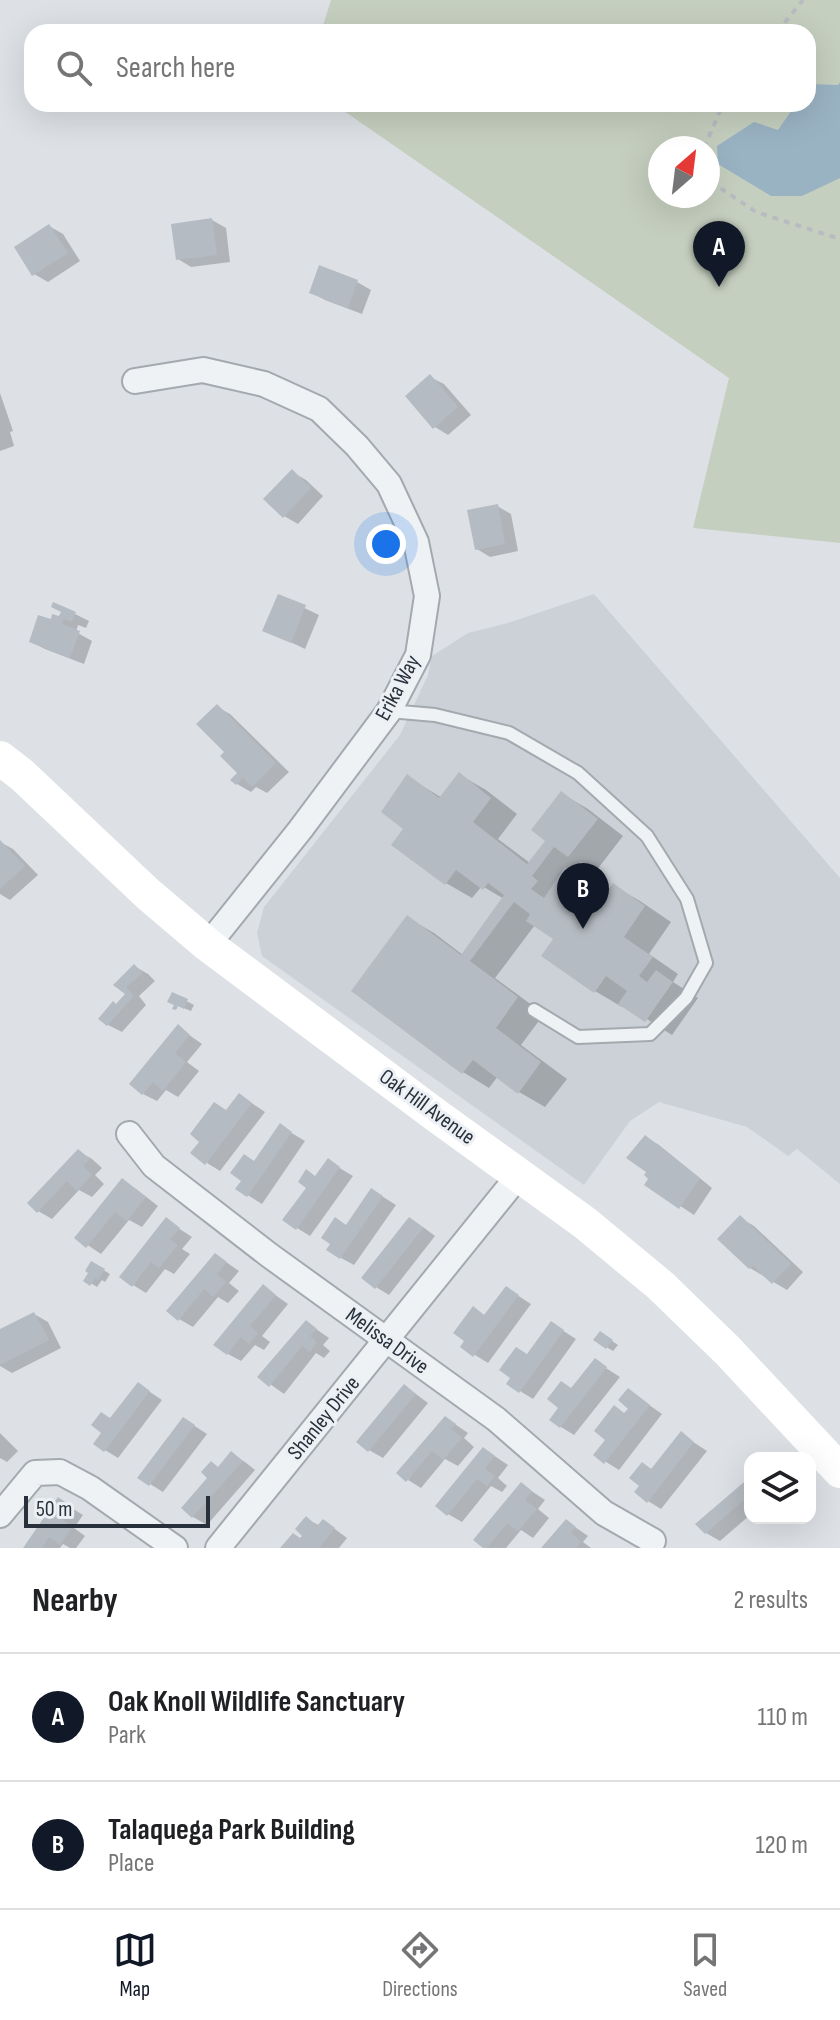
<!DOCTYPE html>
<style>
body{margin:0;font-family:"Sofia Sans Condensed",sans-serif;background:#f2f2f2;color:#202124}
.controls{position:absolute;right:24px;bottom:24px;display:grid;overflow:hidden;border-radius:16px;box-shadow:0 8px 32px #0002}
.controls button{width:72px;height:72px;display:grid;place-items:center;padding:0;border:0;border-bottom:2px solid #e0e0e0;background:#fff;color:#202124;font:40px sans-serif}
.compass{position:absolute;left:648px;top:136px;width:72px;height:72px;border-radius:50%;background:#fff;box-shadow:0 8px 32px #0002;rotate:28deg}
.scale{position:absolute;left:24px;bottom:20px;width:186px;box-sizing:border-box;padding-left:8px;border:4px solid #28313b;border-top:0;font-size:22px;line-height:28px;white-space:nowrap;color:#28313b;-webkit-text-stroke:6px #ecf0f4;paint-order:stroke}
.you{position:absolute;left:386px;top:544px;width:28px;height:28px;margin:-20px;border:6px solid #fff;border-radius:50%;background:#1a73e8;box-shadow:0 0 0 12px #1a73e833}
.badge{display:grid;place-items:center;width:52px;height:52px;border-radius:50%;background:#111827;color:#fff;font-size:26px;font-weight:700}
.pin{position:absolute;translate:-50% -66px;filter:drop-shadow(0 2px 4px #0008)}
.pin::after{content:'';position:absolute;top:42px;width:28px;height:24px;background:inherit;clip-path:polygon(0 0,100% 0,50% 100%)}
.list{margin:0;padding:0;list-style:none}
h2{display:flex;justify-content:space-between;align-items:center;height:104px;margin:0;padding:0 32px;font-size:34px}
h2 small{font-size:26px;font-weight:400;color:#757577}
.list li{display:grid;grid-template-columns:52px 1fr auto;gap:24px;align-items:center;box-sizing:border-box;height:128px;padding:0 32px;border-top:2px solid #e0e0e0}
.list b{display:block;font-size:30px;white-space:nowrap}
.list p{margin:0;font-size:26px;white-space:nowrap;color:#757577}
.list em{font-size:26px;font-style:normal;color:#757577}
.icon{flex:none;width:44px;height:44px;fill:none;stroke:currentColor;stroke-width:2;stroke-linecap:round;stroke-linejoin:round}
.map{position:relative;flex:none;width:840px;height:1548px;overflow:hidden}
.search{position:absolute;background:#fff;box-shadow:0 8px 32px #0002;left:24px;right:24px;top:24px;height:88px;display:flex;align-items:center;gap:20px;box-sizing:border-box;padding:0 28px;border-radius:24px;color:#757577;font-size:30px}
.sheet{height:360px;background:#fff}
nav{display:flex;justify-content:space-around;align-items:center;box-sizing:border-box;height:112px;border-top:2px solid #e0e0e0;background:#fff;font-size:22px;color:#757577}
nav a{display:grid;justify-items:center;gap:4px}
nav .on{color:#111827}
.map>svg:first-child{display:block}
</style>
<div class="map">
<svg width="840" height="1548" viewBox="0 0 840 1548">
<rect width="100%" height="100%" fill="#dde1e6"/>
<path fill="#cbd1d7" d="M594,594L840,878V1184L797,1149L788,1156L747,1127L659,1102L630,1121L584,1185L262,956L257,933L264,907L400,735L428,675L432,656L468,633L508,623Z"/>
<path fill="#c5cfbf" fill-rule="evenodd" d="M331,0H840V543L693,528L729,378L334,104H808V32H321ZM660,148H708V196H660Z"/>
<path fill="#9ab3c3" d="M840,82V178L802,196H771L718,164L717,146L754,122L778,130L796,104H808L809,84L838,85Z"/>
<path fill="#0003" d="M212,220L226,228L230,262L191,267L178,259Z
M49,226L63,234L80,261L48,282L34,274Z
M357,282L371,290L362,314L325,300L312,293Z
M430,377L444,384L471,415L448,435L435,427Z
M0,393L13,431L10,432L14,446L0,451Z
M292,472L306,480L323,496L298,524L284,516Z
M497,506L511,514L518,551L490,557L477,549Z
M279,596L319,615L305,649L265,630Z
M75,614L89,621L86,628L78,625L76,632L92,641L84,664L45,649L31,642L52,621Z
M217,707L230,714L289,772L267,793L256,787L251,792L237,784L240,773Z
M460,775L486,790L517,814L498,839L530,863L548,841L562,794L588,809L623,836L596,871L581,862L572,873L586,881L588,877L604,886L601,890L603,892L590,910L594,914L614,886L640,901L671,922L649,954L678,974L673,982L698,998L672,1035L623,1004L622,1007L595,991L555,939L535,925L495,978L544,1014L521,1045L567,1079L545,1107L519,1092L498,1076L489,1088L463,1072L408,918L434,933L463,955L504,899L482,886L472,898L446,883L406,828L408,777L442,798Z
M0,842L13,849L38,875L10,900L0,894Z
M134,966L148,974L155,981L139,996L146,1005L122,1032L108,1025L117,1006L127,994L116,984Z
M173,994L194,1005L191,1011L176,1005Z
M178,1027L202,1044L187,1062L199,1071L178,1097L166,1090L157,1101L143,1094Z
M240,1095L265,1112L220,1171L207,1163L227,1111Z
M280,1126L305,1141L262,1204L238,1189Z
M646,1137L659,1145L712,1188L694,1215L647,1184L651,1178Z
M78,1151L92,1159L102,1168L95,1175L104,1184L92,1197L79,1190L52,1219L38,1211Z
M328,1161L353,1176L310,1236L297,1228L317,1177Z
M123,1181L136,1189L158,1206L142,1227L129,1220L101,1254L77,1238Z
M372,1190L396,1205L354,1265L341,1258L347,1226Z
M740,1218L754,1226L803,1272L787,1290L750,1268Z
M166,1220L192,1237L182,1249L190,1254L174,1274L165,1269L146,1293L133,1285Z
M423,1227L435,1236L389,1295L376,1287Z
M216,1255L239,1271L229,1283L239,1291L228,1303L218,1297L193,1327L179,1319Z
M92,1263L110,1274L105,1282L102,1280L97,1287L86,1280Z
M264,1287L288,1304L262,1336L270,1342L264,1350L255,1345L241,1361L228,1354Z
M506,1288L531,1304L488,1363L462,1347L474,1309L486,1316Z
M34,1314L48,1322L61,1348L12,1373L0,1366V1331Z
M306,1322L329,1338L323,1345L330,1351L324,1358L316,1353L284,1394L260,1377Z
M551,1323L576,1339L533,1399L520,1391L528,1356Z
M600,1333L618,1345L613,1351L595,1340Z
M595,1361L620,1377L574,1435L561,1427L572,1390Z
M138,1384L162,1400L118,1458L105,1450L111,1420Z
M405,1386L428,1403L383,1458L369,1450Z
M628,1390L662,1414L619,1470L595,1455L631,1408Z
M446,1418L468,1433L464,1438L474,1447L458,1466L445,1459L421,1488L408,1480Z
M184,1419L207,1434L163,1492L150,1484Z
M0,1433L18,1451L7,1462L0,1458Z
M681,1434L707,1451L661,1509L648,1501L642,1486L643,1464L653,1470Z
M484,1449L508,1465L498,1478L507,1486L502,1492L491,1486L462,1522L448,1514Z
M232,1454L245,1462L255,1470L207,1525L193,1517L184,1508Z
M750,1479V1515L720,1541L706,1533Z
M521,1484L545,1500L538,1509L549,1518L533,1538L521,1530L506,1548H486Z
M59,1500L83,1515L74,1528L85,1536L76,1548H70L63,1544L60,1548H25Z
M307,1519L320,1526L324,1521L347,1538L339,1548H283L301,1540Z
M566,1521L588,1536L583,1542L591,1548H543Z"/>
<path fill="#b5bbc2" d="M212,218L217,255L176,260L171,224Z
M49,224L68,253L32,276L14,247Z
M319,265L358,280L348,308L309,293Z
M430,374L458,407L433,429L405,396Z
M292,469L311,488L283,518L263,499Z
M498,504L505,544L475,550L467,510Z
M278,594L306,605L291,643L262,631Z
M53,602L76,612L72,622L64,619L62,624L80,631L70,658L29,642L38,615L51,619L52,614L59,616L61,612L51,607Z
M217,704L276,763L252,787L243,778L236,785L230,780L237,773L220,756L224,752L196,724Z
M459,772L491,798L473,822L527,864L545,841L531,830L561,791L598,819L568,857L554,847L532,876L538,881L531,889L544,898L565,867L577,875L564,894L592,913L613,883L645,906L624,937L653,957L639,976L647,982L656,970L673,982L645,1022L618,1004L627,991L606,976L594,993L541,956L553,939L526,921L530,914L514,902L470,961L518,997L496,1028L541,1062L518,1094L473,1060L462,1074L351,991L407,915L461,955L504,895L488,883L483,890L456,870L445,885L391,845L403,829L381,812L407,774L439,798Z
M0,840L25,866L0,889Z
M587,874L599,881L589,896L586,895L584,899L579,895L582,891L578,889Z
M134,964L143,973L126,987L134,996L107,1026L98,1019L113,1001L116,1004L125,994L113,985Z
M172,992L188,999L184,1009L178,1006L176,1010L172,1009L174,1005L167,1002Z
M178,1024L190,1035L175,1053L186,1062L163,1091L153,1082L142,1095L129,1084Z
M239,1093L252,1103L205,1165L190,1153L199,1142L190,1134L214,1102L226,1110Z
M280,1123L292,1132L247,1197L235,1189L241,1181L230,1173L244,1154L254,1161Z
M645,1135L700,1178L679,1209L644,1185L648,1179L644,1175L646,1172L626,1158Z
M78,1149L90,1159L83,1166L92,1175L77,1191L67,1181L37,1213L27,1203Z
M328,1158L340,1167L296,1230L282,1220L306,1188L298,1182L306,1169L315,1176Z
M122,1178L146,1197L127,1221L115,1212L86,1248L74,1238Z
M371,1188L383,1196L340,1259L326,1250L330,1244L321,1238L335,1217L346,1225Z
M740,1215L791,1264L772,1284L753,1266L749,1269L717,1239Z
M166,1217L180,1228L170,1239L178,1245L159,1268L151,1262L132,1287L119,1277Z
M409,1217L423,1227L375,1289L361,1278Z
M215,1253L227,1262L217,1274L226,1282L213,1297L204,1289L178,1321L166,1311Z
M91,1261L105,1269L98,1280L95,1278L90,1286L83,1281L88,1273L85,1271Z
M263,1284L276,1295L250,1326L258,1333L249,1344L241,1337L227,1355L213,1345Z
M506,1286L519,1295L473,1357L460,1347L464,1341L453,1333L473,1306L484,1315Z
M34,1312L49,1340L0,1365V1329Z
M306,1320L317,1329L310,1336L317,1342L310,1352L302,1346L269,1387L257,1377Z
M551,1321L564,1330L519,1393L506,1384L510,1378L499,1370L516,1347L527,1354Z
M600,1331L613,1340L606,1349L593,1340Z
M595,1358L607,1367L560,1428L549,1420L558,1408L547,1399L561,1381L571,1388Z
M138,1382L150,1391L104,1452L93,1444L101,1433L91,1425L101,1412L110,1418Z
M404,1384L416,1394L368,1452L356,1442Z
M628,1388L650,1405L604,1464L593,1455L605,1440L594,1431L614,1405L624,1413L628,1409L618,1400Z
M445,1416L456,1424L451,1429L462,1438L443,1460L432,1451L406,1482L396,1473Z
M183,1417L195,1425L149,1486L137,1478Z
M681,1431L694,1442L647,1503L634,1492L639,1486L629,1478L642,1462L651,1469Z
M483,1447L495,1456L485,1469L495,1476L487,1486L477,1479L447,1516L435,1506Z
M231,1451L243,1461L192,1518L181,1508L207,1478L201,1472L211,1461L218,1467Z
M750,1477V1495L705,1534L695,1524Z
M521,1482L532,1491L525,1500L537,1509L518,1531L507,1523L487,1548H483L473,1540Z
M58,1497L71,1506L62,1519L72,1527L60,1545L49,1537L42,1548H23Z
M306,1516L317,1526L323,1519L335,1528L319,1548H280L293,1533L300,1538L302,1536L295,1529Z
M566,1519L576,1527L571,1533L581,1542L576,1548H541Z"/>
<g fill="none" stroke-linecap="round" stroke-linejoin="round">
<g stroke="#a3a9af" stroke-width="16">
<path id="lane" d="M389,711L435,715L509,733L578,773L647,836L687,899L706,963L686,998L650,1034L578,1037L534,1010"/>
</g>
<g stroke="#a3a9af" stroke-width="28">
<path id="street" d="M135,381L203,370L264,384L319,409L357,446L389,484L416,542L427,596L418,655L389,711L300,830L208,945
M129,1134L154,1166L269,1255L496,1419L604,1513L653,1541
M0,1515L35,1473L60,1472L90,1488L175,1548
M218,1548L519,1175"/>
</g>
<path stroke="#b7bcc0" stroke-width="4" stroke-dasharray="6 6" stroke-linecap="butt" d="M777,32L803,0
M704,148L723,104
M708,170L710,181L756,212L840,239"/>
<use href="#lane" stroke="#eff2f4" stroke-width="12"/>
<use href="#street" stroke="#eff2f4" stroke-width="24"/>
<path stroke="#fff" stroke-width="34" d="M0,758L22,775L148,894L208,945L437,1116L585,1223L661,1286L728,1351L840,1471"/>
</g>
<g text-anchor="middle" dominant-baseline="central" stroke-width="6" stroke-linejoin="round" paint-order="stroke">
<g font-size="22" fill="#28313b" stroke="#ecf0f4">
<text transform="translate(398 688) rotate(-62)">Erika Way</text>
<text transform="translate(427 1107) rotate(36)">Oak Hill Avenue</text>
<text transform="translate(387 1341) rotate(36)">Melissa Drive</text>
<text transform="translate(324 1418) rotate(-51)">Shanley Drive</text>
</g>
</g>
</svg>
<div class="controls">
<button><svg class="icon" aria-label="layers" viewBox="0 0 24 24"><path d="M12 4l9 5-9 5-9-5zM3 14l9 5 9-5"/></svg></button>
</div>
<svg class="compass" viewBox="-18 -18 36 36"><path d="M0-13l5 13h-10z" fill="#e53935"/><path d="M0 13l5-13h-10z" fill="#757577"/></svg>
<div class="scale">50 m</div>
<div class="you"></div>
<div class="pin badge" style="left:719px;top:287px">A</div>
<div class="pin badge" style="left:583px;top:929px">B</div>
<div class="search"><svg class="icon" aria-label="search" viewBox="0 0 24 24"><circle cx="10" cy="10" r="6"/><path d="M15 15l6 6"/></svg>Search here</div>
</div>
<section class="sheet">
<h2>Nearby<small>2 results</small></h2>
<ul class="list">
<li><span class="badge">A</span><div><b>Oak Knoll Wildlife Sanctuary</b><p>Park</p></div><em>110 m</em></li>
<li><span class="badge">B</span><div><b>Talaquega Park Building</b><p>Place</p></div><em>120 m</em></li>
</ul>
</section>
<nav>
<a class="on"><svg class="icon" aria-label="map" viewBox="0 0 24 24"><path d="M3 6l6-2 6 2 6-2v14l-6 2-6-2-6 2zM9 4v14M15 6v14"/></svg>Map</a>
<a><svg class="icon" aria-label="directions" viewBox="0 0 24 24"><path d="M12 3l9 9-9 9-9-9zM9 14v-3h6M13 9l2 2-2 2"/></svg>Directions</a>
<a><svg class="icon" aria-label="saved" viewBox="0 0 24 24"><path d="M7 4h10v16l-5-4-5 4z"/></svg>Saved</a>
</nav>
